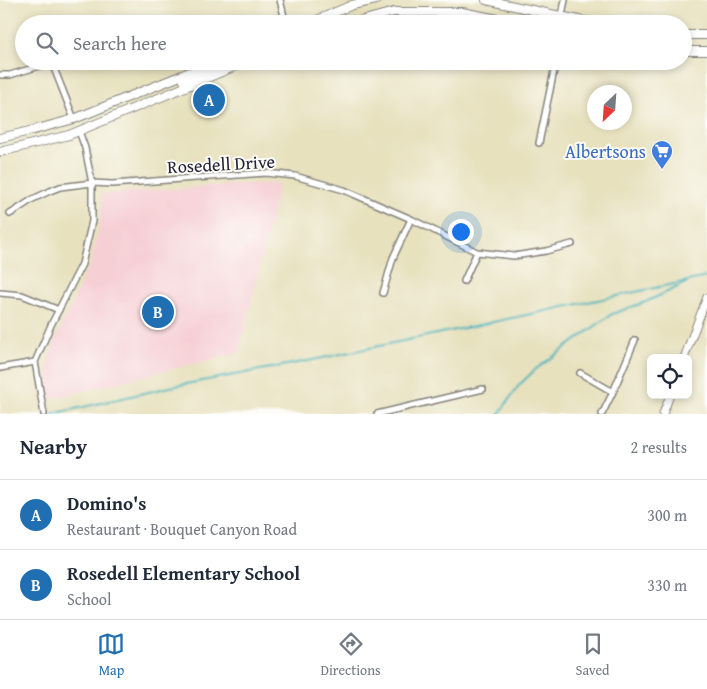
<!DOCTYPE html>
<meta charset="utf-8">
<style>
body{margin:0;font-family:"Gentium Book Plus",serif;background:#f6f6f7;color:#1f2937}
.controls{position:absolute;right:15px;bottom:15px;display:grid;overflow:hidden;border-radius:8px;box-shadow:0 2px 8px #0003}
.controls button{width:45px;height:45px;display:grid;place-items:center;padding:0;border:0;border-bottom:1px solid #e0e1e3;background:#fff;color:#1f2937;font:25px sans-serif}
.compass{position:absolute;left:587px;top:85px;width:45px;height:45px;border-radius:50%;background:#fff;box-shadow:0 2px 8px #0003;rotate:205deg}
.you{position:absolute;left:460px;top:231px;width:18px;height:18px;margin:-12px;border:4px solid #fff;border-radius:50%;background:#1a73e8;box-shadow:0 0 0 8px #1a73e833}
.badge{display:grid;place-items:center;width:32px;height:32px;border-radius:50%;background:#1f6fb2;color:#fff;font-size:16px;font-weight:700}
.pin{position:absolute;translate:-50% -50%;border:2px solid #fff;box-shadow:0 1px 5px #0006}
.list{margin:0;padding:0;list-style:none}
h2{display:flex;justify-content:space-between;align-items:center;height:65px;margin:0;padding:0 20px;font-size:21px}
h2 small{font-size:16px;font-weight:400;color:#747a83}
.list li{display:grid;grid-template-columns:32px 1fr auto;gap:15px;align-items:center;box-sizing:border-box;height:70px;padding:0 20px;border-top:1px solid #e0e1e3}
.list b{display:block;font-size:19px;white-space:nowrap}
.list p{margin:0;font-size:16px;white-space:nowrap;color:#747a83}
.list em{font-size:16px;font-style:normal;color:#747a83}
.icon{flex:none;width:28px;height:28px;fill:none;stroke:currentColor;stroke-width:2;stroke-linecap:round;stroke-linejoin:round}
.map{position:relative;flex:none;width:707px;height:414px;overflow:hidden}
.search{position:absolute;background:#fff;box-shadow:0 2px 8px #0003;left:15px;right:15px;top:15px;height:55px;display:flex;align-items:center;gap:12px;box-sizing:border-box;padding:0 18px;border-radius:28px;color:#747a83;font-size:19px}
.sheet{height:205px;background:#fff}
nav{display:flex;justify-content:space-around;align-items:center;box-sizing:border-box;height:70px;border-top:1px solid #e0e1e3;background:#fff;font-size:14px;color:#747a83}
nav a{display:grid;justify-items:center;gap:2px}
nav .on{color:#1f6fb2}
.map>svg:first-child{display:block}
</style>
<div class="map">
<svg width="707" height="414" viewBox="0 0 707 414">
<rect width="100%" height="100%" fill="#fdfcf7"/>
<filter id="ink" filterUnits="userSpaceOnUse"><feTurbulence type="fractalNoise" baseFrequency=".02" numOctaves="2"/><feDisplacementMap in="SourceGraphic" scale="10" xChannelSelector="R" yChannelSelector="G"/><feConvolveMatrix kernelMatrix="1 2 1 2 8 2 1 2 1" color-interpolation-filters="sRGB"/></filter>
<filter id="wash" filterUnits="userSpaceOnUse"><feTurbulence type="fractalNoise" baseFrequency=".0096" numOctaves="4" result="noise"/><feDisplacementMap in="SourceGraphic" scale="20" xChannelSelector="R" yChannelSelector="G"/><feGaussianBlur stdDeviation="1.12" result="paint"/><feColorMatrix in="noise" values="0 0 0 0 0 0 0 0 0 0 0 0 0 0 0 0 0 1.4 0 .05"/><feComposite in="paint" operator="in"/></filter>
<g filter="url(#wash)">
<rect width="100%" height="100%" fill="#e7e1be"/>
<path fill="#f6cfd5" d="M279,183L239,353L50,399L46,380L48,360L54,342L91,262L101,217L102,194L242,184Z"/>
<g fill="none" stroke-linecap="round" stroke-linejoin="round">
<path stroke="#42b2bc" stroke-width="2" d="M53,414L170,387L308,361L707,277
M499,414L519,385L536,369L612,314L648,301L688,282"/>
</g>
</g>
<g filter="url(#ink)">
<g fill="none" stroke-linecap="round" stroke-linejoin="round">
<g stroke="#84827c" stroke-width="8">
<path id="minor" d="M280,0L286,24
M562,15L565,0
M52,63L74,119
M0,75H10L56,61
M539,143L556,61
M10,214L33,199L50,191L60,187L92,183L112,184L266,173L295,176L344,190L411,219L477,252L514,256L546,251L572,244
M464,281L477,252
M0,293L22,295L59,310
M383,293L393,258L411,219
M0,368L35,362
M580,373L613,392
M44,414L35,362L51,325L82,264L92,221V183L85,148L79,131
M377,414L483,389
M602,414L613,392L635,340"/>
</g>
<g stroke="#84827c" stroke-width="9">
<path id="secondary" d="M684,358L707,297
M663,414L670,395"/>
</g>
<g stroke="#84827c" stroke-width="10">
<path id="primary" d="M486,0L597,24
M308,24L352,5L376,0
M349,24L394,12H462L524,24
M683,35H707
M683,51H707
M193,85L186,84L184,81L231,61
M0,138L30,131L74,119L217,61
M0,152L69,135L248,61"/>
</g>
<use href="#minor" stroke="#fff" stroke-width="5"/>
<use href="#secondary" stroke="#fff" stroke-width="7"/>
<use href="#primary" stroke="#fff" stroke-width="8"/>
</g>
</g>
<defs>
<g id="supermarket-pin" transform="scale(1.125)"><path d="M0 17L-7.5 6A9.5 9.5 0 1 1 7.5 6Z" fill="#3f7fe0" stroke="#fdfcf7"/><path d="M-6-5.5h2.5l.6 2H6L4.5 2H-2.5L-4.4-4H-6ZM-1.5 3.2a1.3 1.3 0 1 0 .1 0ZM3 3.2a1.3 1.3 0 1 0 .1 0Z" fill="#fff"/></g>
</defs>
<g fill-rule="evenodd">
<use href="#supermarket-pin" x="662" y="151"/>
</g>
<g text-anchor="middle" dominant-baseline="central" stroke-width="4" stroke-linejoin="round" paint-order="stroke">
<g font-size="18" fill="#366cbe" stroke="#fdfcf7" text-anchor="end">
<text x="646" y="151">Albertsons</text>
</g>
<g font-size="18" fill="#22223b" stroke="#fdfcf7">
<text transform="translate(221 164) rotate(-3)">Rosedell Drive</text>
</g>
</g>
</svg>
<div class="controls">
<button><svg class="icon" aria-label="locate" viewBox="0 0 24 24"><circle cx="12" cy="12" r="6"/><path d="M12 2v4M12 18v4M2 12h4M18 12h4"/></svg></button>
</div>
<svg class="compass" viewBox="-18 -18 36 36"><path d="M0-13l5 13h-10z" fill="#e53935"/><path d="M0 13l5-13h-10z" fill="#747a83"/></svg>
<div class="you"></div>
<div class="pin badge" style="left:209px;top:100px">A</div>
<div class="pin badge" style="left:158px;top:312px">B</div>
<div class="search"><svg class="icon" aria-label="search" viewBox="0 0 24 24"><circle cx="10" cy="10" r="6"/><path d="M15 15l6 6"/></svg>Search here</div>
</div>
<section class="sheet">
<h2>Nearby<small>2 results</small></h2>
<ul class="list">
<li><span class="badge">A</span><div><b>Domino's</b><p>Restaurant · Bouquet Canyon Road</p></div><em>300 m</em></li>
<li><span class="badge">B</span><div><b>Rosedell Elementary School</b><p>School</p></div><em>330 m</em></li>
</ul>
</section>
<nav>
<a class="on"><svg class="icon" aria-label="map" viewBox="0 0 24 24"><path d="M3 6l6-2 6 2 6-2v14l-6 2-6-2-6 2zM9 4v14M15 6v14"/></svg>Map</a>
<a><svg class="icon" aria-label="directions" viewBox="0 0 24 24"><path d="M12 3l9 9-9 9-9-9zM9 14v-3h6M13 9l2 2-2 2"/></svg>Directions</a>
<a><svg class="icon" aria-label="saved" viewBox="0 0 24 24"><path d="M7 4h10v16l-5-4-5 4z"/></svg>Saved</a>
</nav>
